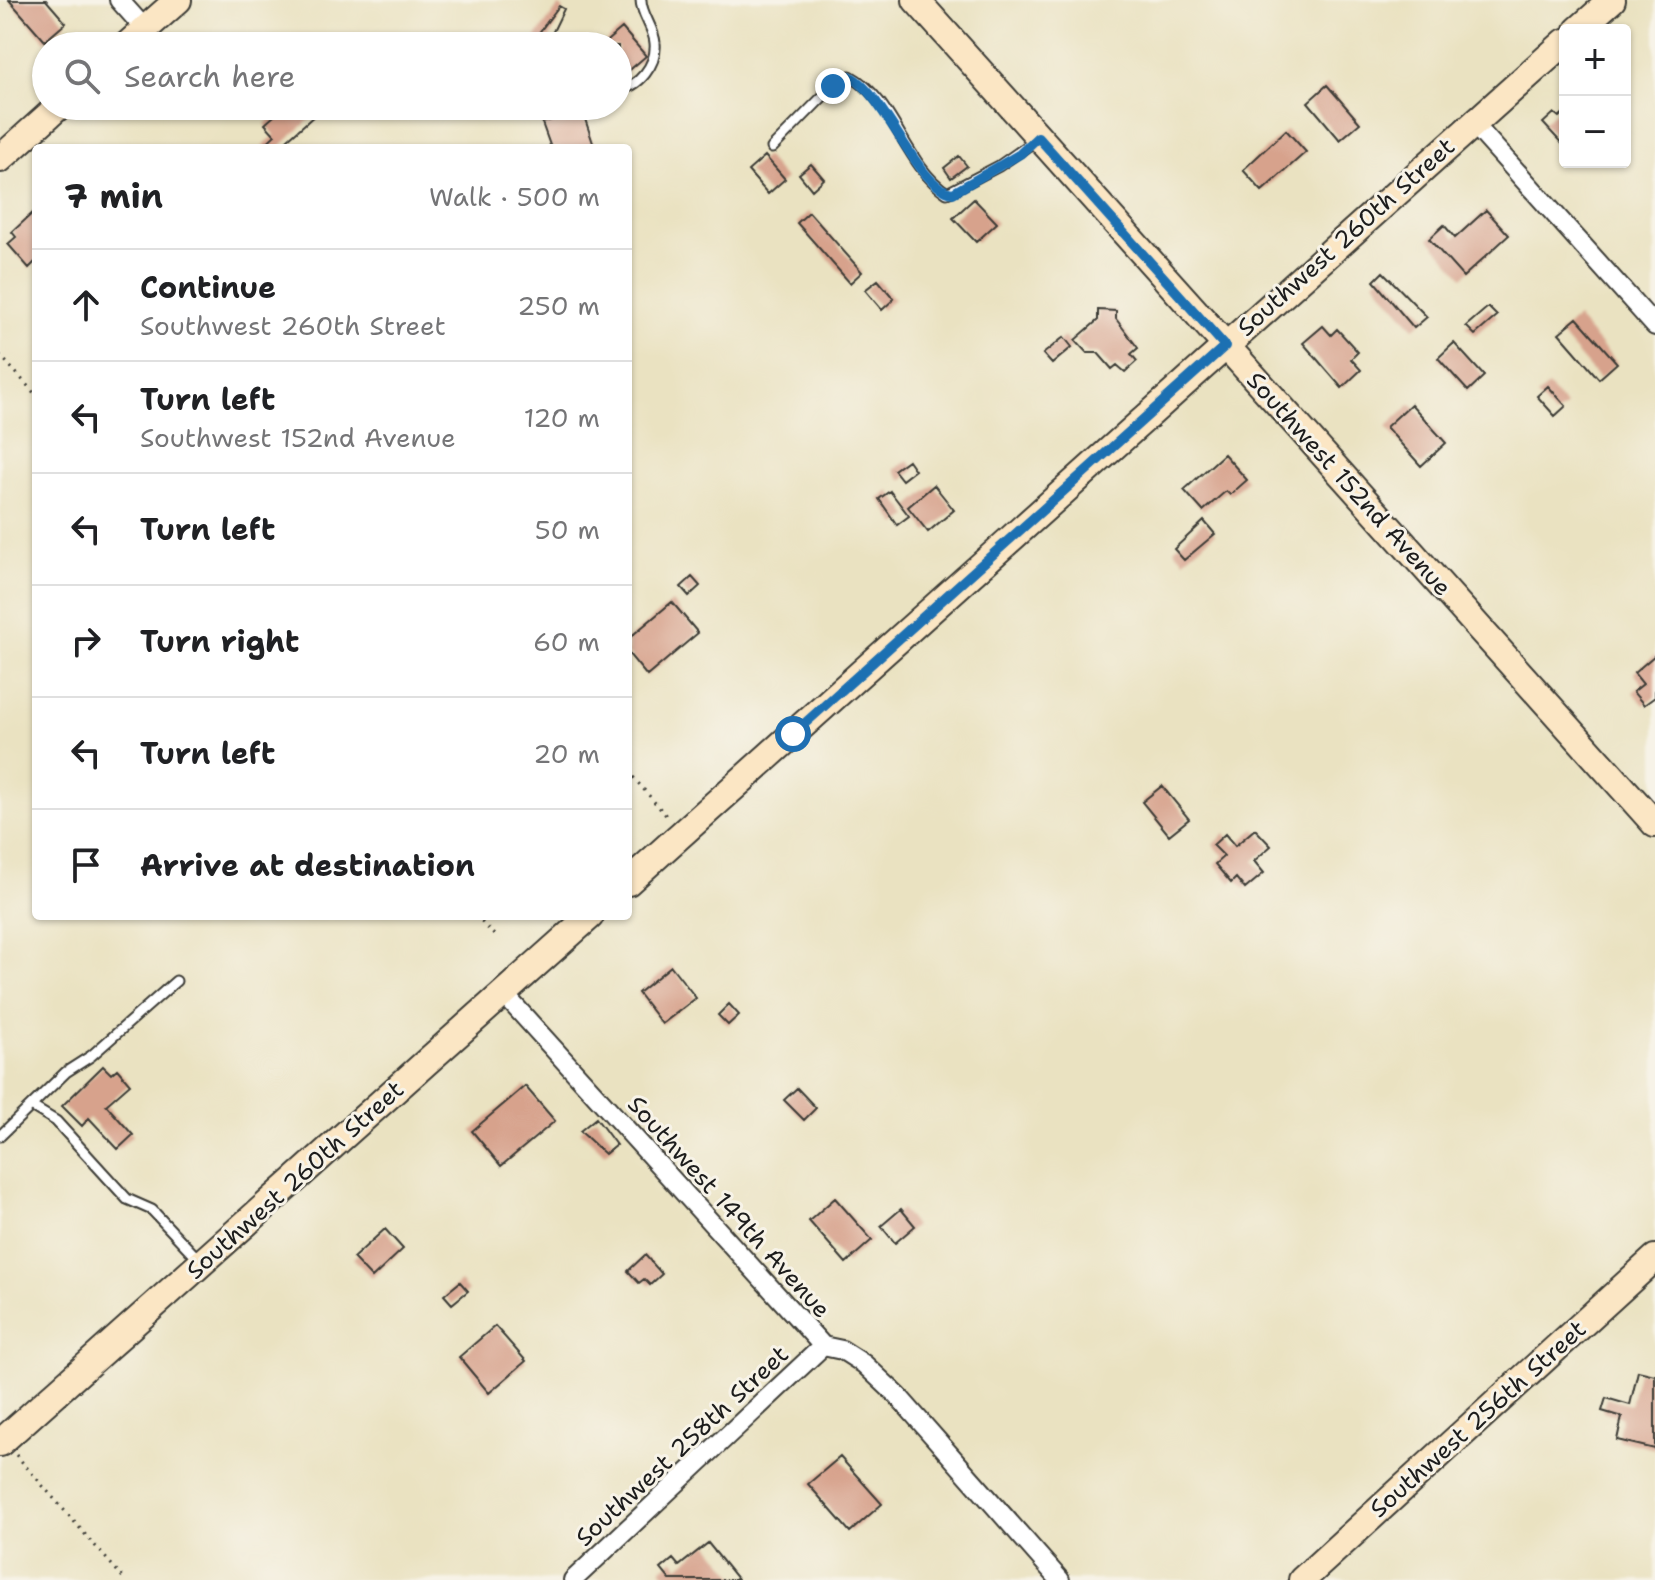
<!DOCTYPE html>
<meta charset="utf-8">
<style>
body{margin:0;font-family:"Shantell Sans",sans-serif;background:#f2f2f2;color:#202124}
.controls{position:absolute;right:24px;top:24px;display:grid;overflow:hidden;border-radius:8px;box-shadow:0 2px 6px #0004}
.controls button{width:72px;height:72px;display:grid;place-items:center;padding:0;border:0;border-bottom:2px solid #e0e0e0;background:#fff;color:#202124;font:40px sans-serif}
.stop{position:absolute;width:24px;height:24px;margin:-18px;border:6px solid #1f6fb2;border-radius:50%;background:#fff}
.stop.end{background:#1f6fb2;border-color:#fff;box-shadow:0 2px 8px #0008}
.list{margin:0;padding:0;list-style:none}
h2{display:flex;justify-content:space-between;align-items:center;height:104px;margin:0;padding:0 32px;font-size:34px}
h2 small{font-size:26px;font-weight:400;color:#757577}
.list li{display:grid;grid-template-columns:52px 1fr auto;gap:24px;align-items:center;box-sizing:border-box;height:112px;padding:0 32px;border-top:2px solid #e0e0e0}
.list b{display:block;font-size:30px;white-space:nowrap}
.list p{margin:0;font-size:26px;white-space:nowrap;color:#757577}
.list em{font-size:26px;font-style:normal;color:#757577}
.icon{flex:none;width:44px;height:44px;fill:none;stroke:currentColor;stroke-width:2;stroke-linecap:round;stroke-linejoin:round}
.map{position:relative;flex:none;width:1655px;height:1580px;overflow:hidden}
.search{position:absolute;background:#fff;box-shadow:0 2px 6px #0004;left:32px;top:32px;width:600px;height:88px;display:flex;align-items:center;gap:20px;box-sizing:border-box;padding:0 28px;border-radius:44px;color:#757577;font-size:30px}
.panel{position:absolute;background:#fff;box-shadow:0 2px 6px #0004;left:32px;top:144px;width:600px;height:776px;border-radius:8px}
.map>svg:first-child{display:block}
</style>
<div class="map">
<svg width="1655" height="1580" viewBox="0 0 1655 1580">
<rect width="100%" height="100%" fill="#f7f3e8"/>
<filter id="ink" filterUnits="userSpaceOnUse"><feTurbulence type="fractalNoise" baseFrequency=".0125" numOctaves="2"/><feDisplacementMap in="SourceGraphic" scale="16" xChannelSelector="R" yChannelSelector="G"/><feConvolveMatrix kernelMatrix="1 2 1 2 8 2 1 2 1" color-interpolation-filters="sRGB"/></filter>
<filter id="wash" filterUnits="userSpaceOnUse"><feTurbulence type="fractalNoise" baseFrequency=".006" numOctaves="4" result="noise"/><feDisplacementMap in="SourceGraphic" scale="32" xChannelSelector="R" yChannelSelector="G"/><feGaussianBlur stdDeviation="1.8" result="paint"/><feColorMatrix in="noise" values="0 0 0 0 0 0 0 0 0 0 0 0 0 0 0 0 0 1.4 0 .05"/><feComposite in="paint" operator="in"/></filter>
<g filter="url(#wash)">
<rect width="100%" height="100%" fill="#eae2c1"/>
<g id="blocks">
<path fill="#d7a28c" d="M9,0H46L66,23L45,41Z
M559,6L564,9L546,46H529Z
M622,28L646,56L618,80V46H601Z
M1327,85L1360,123L1340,140L1308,102Z
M285,106H325L278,148H261L275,135L265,124Z
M582,110L594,146L551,148L542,123Z
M1565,112V147L1543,123L1554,113L1559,117Z
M1286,130L1306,152L1262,191L1243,170Z
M765,156L785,179L768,194L748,171Z
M959,156L967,166L951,178L944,168Z
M811,164L824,179L812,190L799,174Z
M974,199L997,223L976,242L953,218Z
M36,210V261L29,268L8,244L16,237L12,232Z
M1486,210L1509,235L1463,277L1429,239L1444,225L1455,238Z
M809,212L862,272L850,283L797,223Z
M1383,272L1427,317L1414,328L1374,281Z
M878,280L894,299L882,310L865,290Z
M1488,307L1497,316L1475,335L1466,326Z
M1098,310L1116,311V319L1138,348L1131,354L1137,361L1125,372L1117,365L1112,369L1098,353H1087L1075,340L1098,320Z
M1577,318L1617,363L1599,379L1559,333Z
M1323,326L1331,335L1337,329L1358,352L1351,359L1361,370L1342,388L1303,343Z
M1064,337L1072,347L1052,364L1043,354Z
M1454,343L1484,376L1468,391L1438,358Z
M1548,386L1566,406L1555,416L1537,396Z
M1411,404L1446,443L1421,466L1386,427Z
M1224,454L1247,480L1230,495L1226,491L1203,511L1184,490Z
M908,460L915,470L902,480L894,470Z
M934,485L954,510L928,532L908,507Z
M890,491L909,516L897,525L879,499Z
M1204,521L1215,534L1184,560L1174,549Z
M692,577L700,586L689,596L681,587Z
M672,602L698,633L647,676L628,653V639Z
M1655,655V697L1644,705L1633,692L1643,684L1634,673Z
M1162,786L1189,819L1169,835L1142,802Z
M1255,829L1271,846L1254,861L1264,873L1245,889L1236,878L1231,883L1215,864L1224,856L1213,845L1225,834L1235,846Z
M671,966L696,998L662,1024L638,993Z
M729,1004L739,1015L728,1025L718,1015Z
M103,1066L111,1074L117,1069L130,1084L106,1105L133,1135L118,1149L89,1118L82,1126L62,1106Z
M525,1086L555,1121L501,1166L472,1131Z
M797,1088L816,1108L804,1120L784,1100Z
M596,1118L616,1145L605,1154L580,1131Z
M835,1198L872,1240L846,1263L809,1221Z
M901,1209L915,1226L895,1243L881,1226Z
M385,1229L403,1249L372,1278L353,1258Z
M645,1255L662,1274L650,1285L644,1279L639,1283L628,1271Z
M460,1282L468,1291L452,1304L444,1295Z
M495,1326L526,1361L489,1393L459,1357Z
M1638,1371L1655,1375V1449L1617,1440L1622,1417L1602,1411L1606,1398L1630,1405Z
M840,1457L882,1504L850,1532L808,1484Z
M708,1543L738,1580H670L661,1569L673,1559L679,1566Z"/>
</g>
</g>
<g filter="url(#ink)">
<use href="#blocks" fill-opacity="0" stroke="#3b3a35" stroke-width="2"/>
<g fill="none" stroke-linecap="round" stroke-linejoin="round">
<g stroke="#3b3a35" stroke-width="13">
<path id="lane" d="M618,89C639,88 657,64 655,43C654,28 641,14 641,0
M772,148L833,86L850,76C895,100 904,165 947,193L999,166L1036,140
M31,1106L56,1121L127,1199L152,1210L201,1262
M0,1136L66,1072L91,1056L176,981"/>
</g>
<g stroke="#3b3a35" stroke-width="22">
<path id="street" d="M119,0L145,29
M1473,123L1655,326
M503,993L823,1346L842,1350L864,1364L898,1396L1060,1580
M573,1580L823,1346"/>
</g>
<g stroke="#3b3a35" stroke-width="30">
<path id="secondary" d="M916,0L1655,824
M1578,30L1612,0
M126,46L178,0
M0,159L59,106
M628,882L1565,42
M0,1443L590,916
M1302,1580L1655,1258"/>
</g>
<path stroke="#3b3a35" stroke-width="3" stroke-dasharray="2 6" stroke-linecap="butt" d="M0,355L36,395
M628,771L669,819
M476,916L495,936
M16,1455L125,1580"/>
<use href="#lane" stroke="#fff" stroke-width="9"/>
<use href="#street" stroke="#fff" stroke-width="18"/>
<use href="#secondary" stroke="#fbe6c4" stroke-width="26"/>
</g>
</g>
<g fill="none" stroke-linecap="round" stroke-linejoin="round" filter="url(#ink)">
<path stroke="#1f6fb2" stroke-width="10" d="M793,734L1225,346L1038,137L1020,154L953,193C918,189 886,96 850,76L833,86"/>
</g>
<g text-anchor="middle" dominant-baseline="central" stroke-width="6" stroke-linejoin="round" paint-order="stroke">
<g font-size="24" fill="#1c1c1c" stroke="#f7f3e8">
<text transform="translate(1346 237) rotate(-42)">Southwest 260th Street</text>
<text transform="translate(1349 484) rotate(48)">Southwest 152nd Avenue</text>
<text transform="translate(295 1180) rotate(-42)">Southwest 260th Street</text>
<text transform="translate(729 1207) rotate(48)">Southwest 149th Avenue</text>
<text transform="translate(1478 1419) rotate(-42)">Southwest 256th Street</text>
<text transform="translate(682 1446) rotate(-43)">Southwest 258th Street</text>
</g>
</g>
</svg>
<div class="controls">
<button>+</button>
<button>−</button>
</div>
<div class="stop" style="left:793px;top:734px"></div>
<div class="stop end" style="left:833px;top:86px"></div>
<div class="search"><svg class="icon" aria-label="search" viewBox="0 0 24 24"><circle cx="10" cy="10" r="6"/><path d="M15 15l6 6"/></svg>Search here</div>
<section class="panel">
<h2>7 min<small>Walk · 500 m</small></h2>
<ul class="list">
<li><svg class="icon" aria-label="ahead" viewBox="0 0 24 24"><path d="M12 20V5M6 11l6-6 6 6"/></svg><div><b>Continue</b><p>Southwest 260th Street</p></div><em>250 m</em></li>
<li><svg class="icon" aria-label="left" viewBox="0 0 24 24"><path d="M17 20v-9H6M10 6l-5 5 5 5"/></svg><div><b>Turn left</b><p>Southwest 152nd Avenue</p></div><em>120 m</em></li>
<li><svg class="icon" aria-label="left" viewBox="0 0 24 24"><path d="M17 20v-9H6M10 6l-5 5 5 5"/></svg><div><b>Turn left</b></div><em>50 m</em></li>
<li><svg class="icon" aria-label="right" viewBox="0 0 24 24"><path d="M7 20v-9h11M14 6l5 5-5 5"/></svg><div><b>Turn right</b></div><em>60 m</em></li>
<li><svg class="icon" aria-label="left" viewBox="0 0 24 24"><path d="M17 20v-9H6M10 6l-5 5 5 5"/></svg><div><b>Turn left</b></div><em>20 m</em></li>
<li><svg class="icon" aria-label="arrive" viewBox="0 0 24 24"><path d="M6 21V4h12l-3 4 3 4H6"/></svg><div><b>Arrive at destination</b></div></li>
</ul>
</section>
</div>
